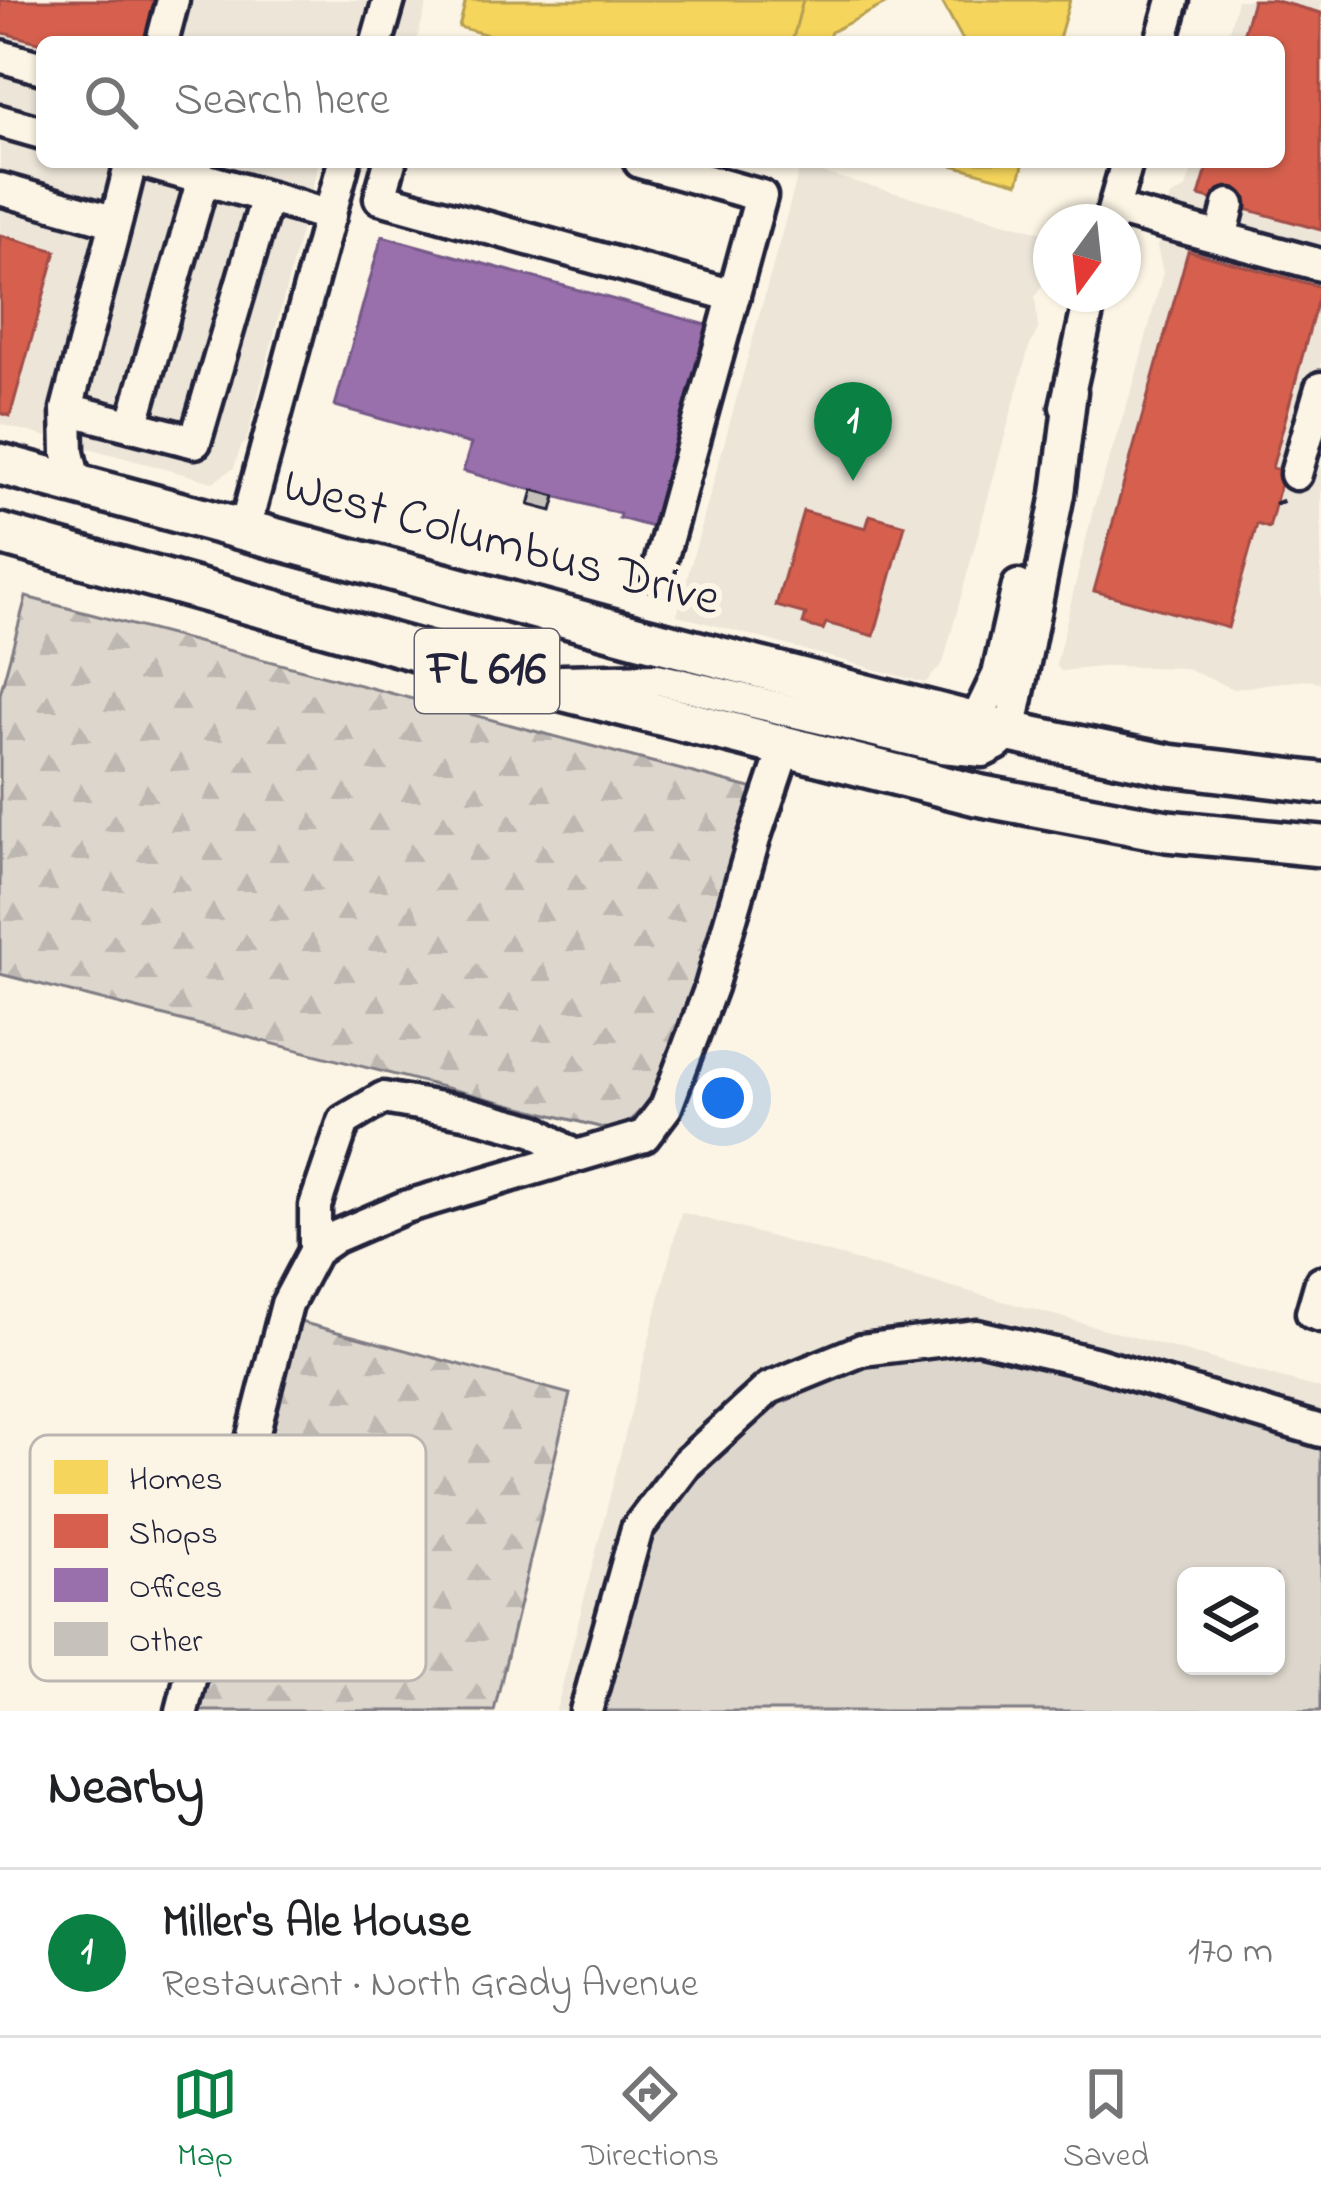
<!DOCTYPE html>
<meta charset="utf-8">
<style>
body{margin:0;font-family:"Indie Flower",sans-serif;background:#f2f2f2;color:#202124}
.controls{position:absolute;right:36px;bottom:36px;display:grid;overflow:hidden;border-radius:18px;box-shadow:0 3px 9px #0004}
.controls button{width:108px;height:108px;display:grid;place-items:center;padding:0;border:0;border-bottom:3px solid #e0e0e0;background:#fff;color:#202124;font:60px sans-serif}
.compass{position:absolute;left:1033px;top:204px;width:108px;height:108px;border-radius:50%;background:#fff;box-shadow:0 3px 9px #0004;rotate:195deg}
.you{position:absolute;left:723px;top:1098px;width:42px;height:42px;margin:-30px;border:9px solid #fff;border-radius:50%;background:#1a73e8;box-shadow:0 0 0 18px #1a73e833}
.badge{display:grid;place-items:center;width:78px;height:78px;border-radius:50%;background:#0b8043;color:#fff;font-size:39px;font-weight:700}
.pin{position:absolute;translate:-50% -99px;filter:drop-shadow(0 3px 6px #0008)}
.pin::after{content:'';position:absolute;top:63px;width:42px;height:36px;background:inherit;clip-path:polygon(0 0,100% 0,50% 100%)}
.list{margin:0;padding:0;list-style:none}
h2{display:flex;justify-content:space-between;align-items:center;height:156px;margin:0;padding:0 48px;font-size:51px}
h2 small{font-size:39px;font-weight:400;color:#757577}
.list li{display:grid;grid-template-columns:78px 1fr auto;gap:36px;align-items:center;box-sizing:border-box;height:168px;padding:0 48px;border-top:3px solid #e0e0e0}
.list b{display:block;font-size:45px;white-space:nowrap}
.list p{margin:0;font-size:39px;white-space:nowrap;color:#757577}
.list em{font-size:39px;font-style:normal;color:#757577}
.icon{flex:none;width:66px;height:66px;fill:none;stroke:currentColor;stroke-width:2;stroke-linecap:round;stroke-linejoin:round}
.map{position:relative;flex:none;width:1321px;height:1711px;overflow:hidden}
.search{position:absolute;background:#fff;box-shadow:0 3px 9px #0004;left:36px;right:36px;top:36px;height:132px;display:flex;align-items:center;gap:30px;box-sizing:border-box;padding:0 42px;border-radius:18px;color:#757577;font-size:45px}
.sheet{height:324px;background:#fff}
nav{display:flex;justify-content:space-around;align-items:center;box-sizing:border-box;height:168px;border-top:3px solid #e0e0e0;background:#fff;font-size:33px;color:#757577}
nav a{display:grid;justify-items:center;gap:6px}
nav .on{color:#0b8043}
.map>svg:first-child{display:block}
</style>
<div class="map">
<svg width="1321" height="1711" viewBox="0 0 1321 1711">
<defs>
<pattern id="forest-firs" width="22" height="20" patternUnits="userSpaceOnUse" patternTransform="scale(3)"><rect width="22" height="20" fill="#dcd6cc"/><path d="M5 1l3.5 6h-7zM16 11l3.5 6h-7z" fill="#bcb7b0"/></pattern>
</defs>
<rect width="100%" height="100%" fill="#fcf5e5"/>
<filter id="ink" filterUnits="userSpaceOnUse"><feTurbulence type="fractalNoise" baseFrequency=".00833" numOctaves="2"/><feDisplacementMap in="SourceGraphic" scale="24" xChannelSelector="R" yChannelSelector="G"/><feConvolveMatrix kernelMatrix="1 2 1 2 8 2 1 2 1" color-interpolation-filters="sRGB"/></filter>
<g filter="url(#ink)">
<path fill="#ece5d8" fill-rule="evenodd" d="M0,0H428L416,42H42V162H319L246,442L241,446L234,468L213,482L0,424Z
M1237,0H1321V683L1310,680L1272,683L1234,689L1184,668L1111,666L1061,671L1056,665L1094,506L1134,383L1163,273L1157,247L1170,197L1186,188L1194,162H1279V42H1226Z
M800,167L1051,235V269L1035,297L1038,329L1029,347L943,663L925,683L677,615Z
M681,1212L1321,1389V1711H556ZM1186,1576H1276V1666H1186Z"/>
<path fill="#dcd6cc" stroke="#7f7c84" stroke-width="3" fill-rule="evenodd" d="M999,1349L1321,1441V1711H596L645,1546L659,1521L683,1487L779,1398L889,1354ZM1186,1576H1276V1666H1186Z"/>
<path fill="url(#forest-firs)" stroke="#7f7c84" stroke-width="3" d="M26,597L758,790L676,1074L619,1132L0,974V694Z
M289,1319L570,1394L494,1711H192Z"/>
<path fill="#f6d55c" stroke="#b69f52" stroke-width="3" d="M466,0H803L792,42H513L459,27Z
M803,0H893L831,32L827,42H792Z
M941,0H1070L1058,42H964Z
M941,162H1024L1018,183Z"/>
<path fill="#d6604d" stroke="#a04d48" stroke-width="3" d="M0,0H155L144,42L42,43L0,32Z
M1253,0H1273L1321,13V230L1199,196L1209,162H1279V42H1241Z
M0,235L56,251L10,416L0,413Z
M1188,251L1321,287L1272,468L1284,471L1269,528L1257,524L1228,628L1094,591Z
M803,511L866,528L870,515L905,525L874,636L826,623L823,630L803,624L806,614L776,606Z"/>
<path fill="#9970ab" stroke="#755989" stroke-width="3" d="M382,236L707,325L652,527L619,518L620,514L463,471L471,444L335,406Z"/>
<path fill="#c6c1bb" stroke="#22223b" stroke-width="3" d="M533,490L556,496L552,511L529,505Z"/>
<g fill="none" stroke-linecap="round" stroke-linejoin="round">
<g stroke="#22223b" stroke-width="39">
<path id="minor" d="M162,42L173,0
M377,42L389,0
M1161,42L1173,0
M0,56L42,68
M0,121L42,133
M144,162L267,197
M390,162L380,198L734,296
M640,162L761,196L657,575
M0,189L116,222L67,409
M1114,209L1321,265
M116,222L131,162
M1110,222L1127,162
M1221,238L1229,205
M1066,407L1091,294
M132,426L203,179
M1296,474L1321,388
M76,485L68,453L67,409L195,442L267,197L330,216
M244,531L344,162
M562,681L658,679L942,747L983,751L997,744L1010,732L1058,494L1071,391
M975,723L998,675L1018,586
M315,1251V1206L344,1121L383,1098L464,1112L535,1131L574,1156
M1321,1282L1312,1313L1321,1316
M182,1711L287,1304L315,1251L335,1237L405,1207L644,1136L666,1107L711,987L754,839L785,747
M586,1711L637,1529L687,1463L769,1388L862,1350L977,1336L1094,1363L1321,1431"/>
</g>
<g stroke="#22223b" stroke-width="48">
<path id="major" d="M0,464L640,637L1010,732L1169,765L1321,783
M0,534L526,681L977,795L1167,831L1321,846"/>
</g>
<path stroke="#22223b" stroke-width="4.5" stroke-dasharray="9 9" stroke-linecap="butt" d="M1275,504L1288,499"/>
<use href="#minor" stroke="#fcf5e5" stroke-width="30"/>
<use href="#major" stroke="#fcf5e5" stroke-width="39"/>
</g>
</g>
<g text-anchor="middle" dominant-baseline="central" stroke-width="12" stroke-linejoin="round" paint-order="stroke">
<rect fill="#fcf5e5" stroke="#63616e" stroke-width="3" x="415" y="629" width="144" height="84" rx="9"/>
<g font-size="48" font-weight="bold" fill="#22223b">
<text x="487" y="671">FL 616</text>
</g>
<g font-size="51" fill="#22223b" stroke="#fcf5e5">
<text transform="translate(501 544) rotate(15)">West Columbus Drive</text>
</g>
</g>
<rect x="30" y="1435" width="396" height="246" rx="18" fill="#fcf5e5" stroke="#bbb6b2" stroke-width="3"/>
<rect x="54" y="1460" width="54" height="34" fill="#f6d55c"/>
<rect x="54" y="1514" width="54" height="34" fill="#d6604d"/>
<rect x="54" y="1568" width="54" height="34" fill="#9970ab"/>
<rect x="54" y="1622" width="54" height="34" fill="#c6c1bb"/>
<g font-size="33" fill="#22223b">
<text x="129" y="1489">Homes</text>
<text x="129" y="1543">Shops</text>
<text x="129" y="1597">Offices</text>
<text x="129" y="1651">Other</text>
</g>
</svg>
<div class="controls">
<button><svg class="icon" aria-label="layers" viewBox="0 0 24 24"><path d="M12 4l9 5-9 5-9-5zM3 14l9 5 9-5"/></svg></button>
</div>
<svg class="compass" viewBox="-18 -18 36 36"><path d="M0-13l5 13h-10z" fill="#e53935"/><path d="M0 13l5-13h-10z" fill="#757577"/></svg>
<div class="you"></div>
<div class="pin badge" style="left:853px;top:481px">1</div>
<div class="search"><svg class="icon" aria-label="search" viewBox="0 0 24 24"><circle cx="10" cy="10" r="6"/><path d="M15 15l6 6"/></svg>Search here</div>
</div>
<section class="sheet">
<h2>Nearby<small></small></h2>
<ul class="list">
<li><span class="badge">1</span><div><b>Miller's Ale House</b><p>Restaurant · North Grady Avenue</p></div><em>170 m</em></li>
</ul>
</section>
<nav>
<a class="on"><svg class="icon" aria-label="map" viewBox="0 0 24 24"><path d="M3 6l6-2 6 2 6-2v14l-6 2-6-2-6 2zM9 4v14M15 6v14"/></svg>Map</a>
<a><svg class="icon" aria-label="directions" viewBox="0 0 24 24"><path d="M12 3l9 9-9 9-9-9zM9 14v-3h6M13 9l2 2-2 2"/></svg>Directions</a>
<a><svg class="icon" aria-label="saved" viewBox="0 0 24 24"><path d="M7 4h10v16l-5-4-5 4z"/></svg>Saved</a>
</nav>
